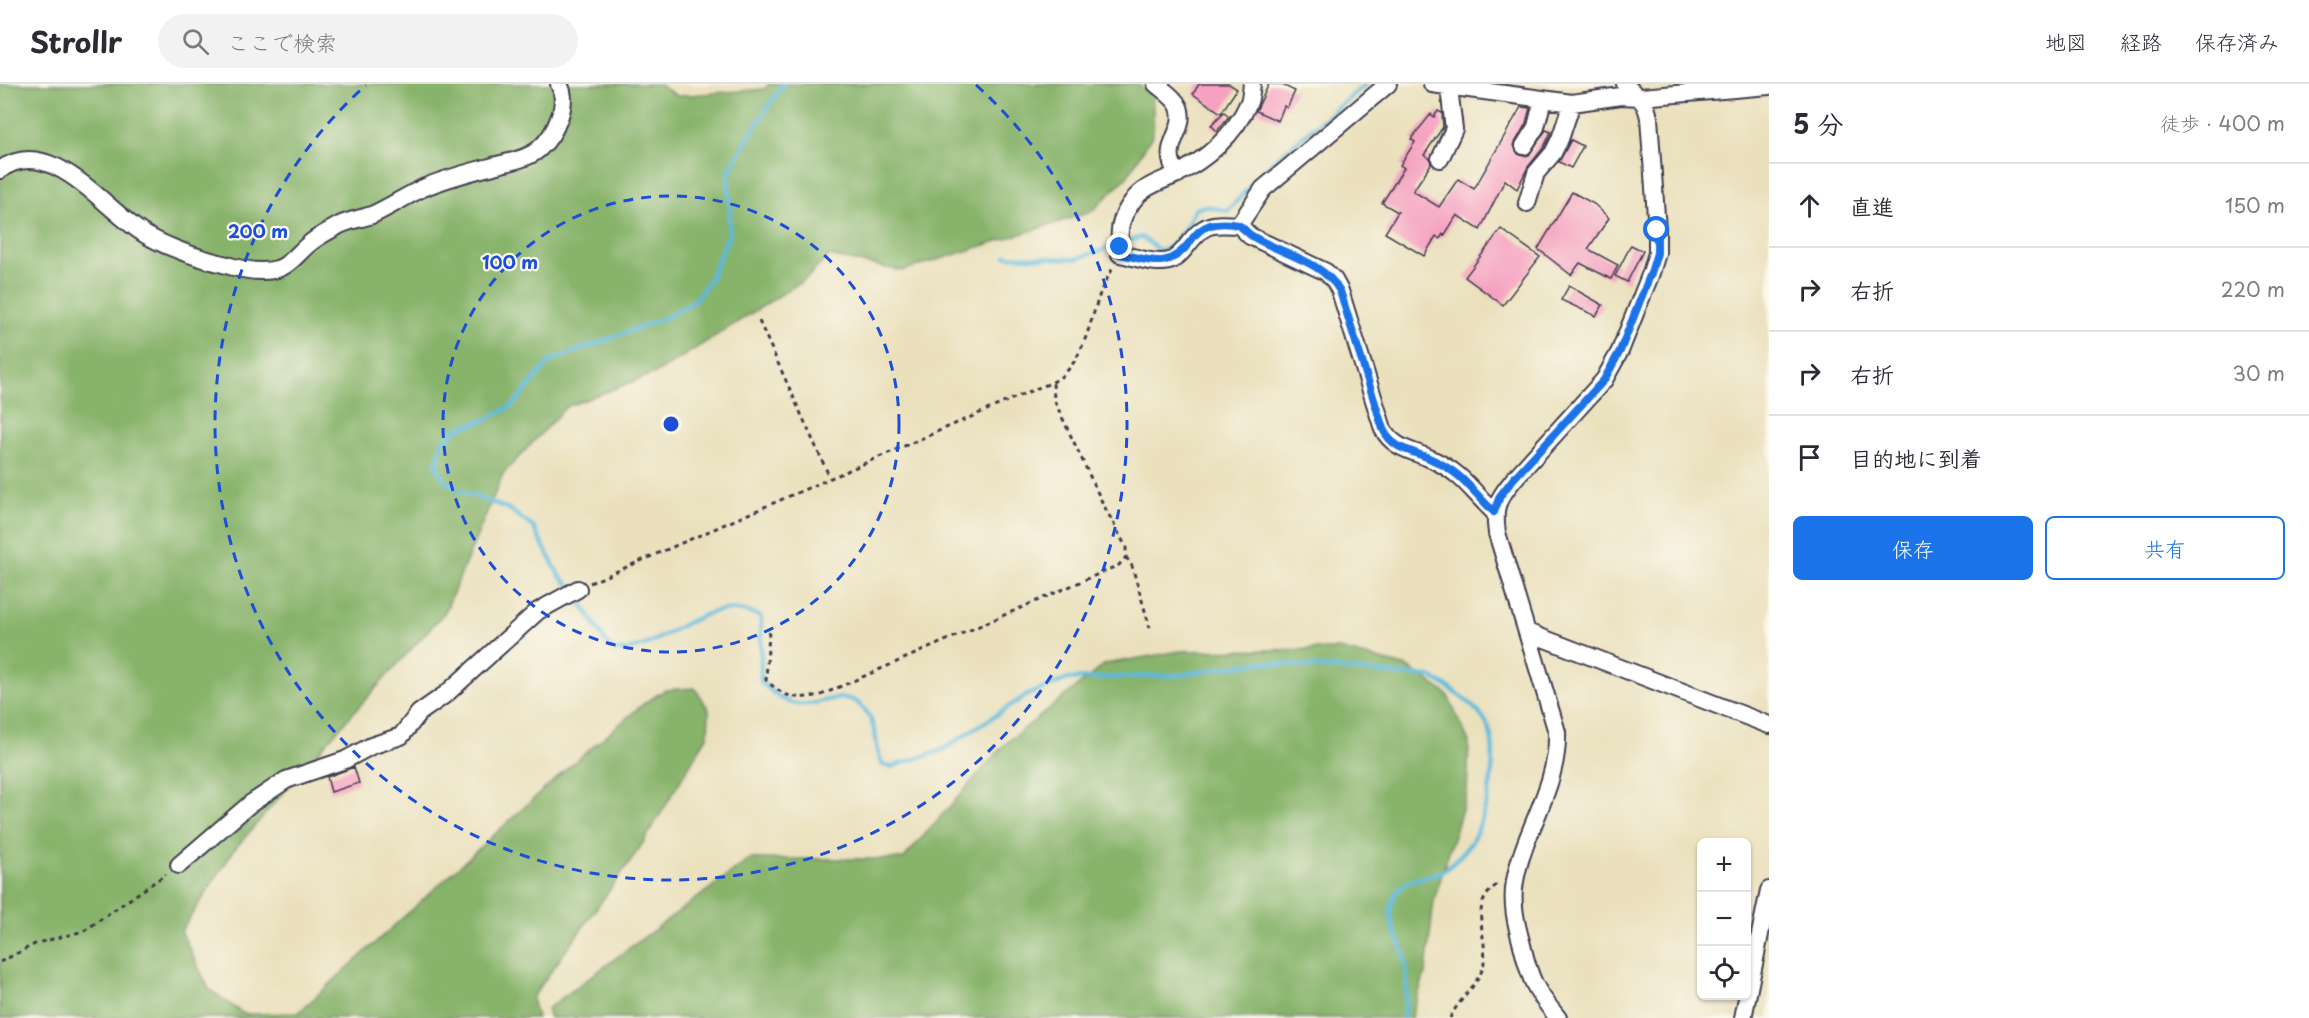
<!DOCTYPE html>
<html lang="ja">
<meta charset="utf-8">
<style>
body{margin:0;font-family:"Playpen Sans","Klee One",sans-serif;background:#f2f2f3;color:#2b2b33}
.controls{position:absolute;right:18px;bottom:18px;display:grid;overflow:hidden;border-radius:9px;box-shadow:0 2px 4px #0004}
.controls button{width:54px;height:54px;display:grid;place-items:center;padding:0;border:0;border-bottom:2px solid #e1e1e2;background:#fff;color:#2b2b33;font:30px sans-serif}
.stop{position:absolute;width:18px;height:18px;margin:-14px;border:4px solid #1a73e8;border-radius:50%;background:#fff}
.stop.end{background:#1a73e8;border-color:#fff;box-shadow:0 2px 6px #0008}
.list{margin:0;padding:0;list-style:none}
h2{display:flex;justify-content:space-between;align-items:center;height:78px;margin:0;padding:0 24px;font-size:26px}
h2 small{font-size:20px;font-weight:400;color:#7c7c81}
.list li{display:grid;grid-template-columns:39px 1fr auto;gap:18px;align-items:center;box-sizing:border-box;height:84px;padding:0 24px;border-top:2px solid #e1e1e2}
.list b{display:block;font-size:22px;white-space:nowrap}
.list em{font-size:20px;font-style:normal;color:#7c7c81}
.actions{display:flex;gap:12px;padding:18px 24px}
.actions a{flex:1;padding:14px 0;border:2px solid #1a73e8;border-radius:9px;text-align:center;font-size:21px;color:#1a73e8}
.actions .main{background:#1a73e8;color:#fff}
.icon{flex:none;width:33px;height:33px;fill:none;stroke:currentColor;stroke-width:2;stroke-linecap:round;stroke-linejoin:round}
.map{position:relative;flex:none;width:1769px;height:934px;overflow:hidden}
header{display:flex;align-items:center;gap:36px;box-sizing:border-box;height:84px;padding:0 30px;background:#fff;border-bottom:2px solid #e1e1e2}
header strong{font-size:28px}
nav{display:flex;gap:33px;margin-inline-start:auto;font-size:21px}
.search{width:420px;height:54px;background:#f2f2f3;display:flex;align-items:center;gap:15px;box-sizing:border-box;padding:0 21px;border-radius:33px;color:#7c7c81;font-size:22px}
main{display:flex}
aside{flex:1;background:#fff}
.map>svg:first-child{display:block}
</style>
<header>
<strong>Strollr</strong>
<div class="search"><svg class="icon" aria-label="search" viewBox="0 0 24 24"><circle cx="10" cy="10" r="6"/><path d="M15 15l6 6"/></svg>ここで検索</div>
<nav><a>地図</a><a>経路</a><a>保存済み</a></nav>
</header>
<main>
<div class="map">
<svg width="1769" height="934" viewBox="0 0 1769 934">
<rect width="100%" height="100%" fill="#fbf7ec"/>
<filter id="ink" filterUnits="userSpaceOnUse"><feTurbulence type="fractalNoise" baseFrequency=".0167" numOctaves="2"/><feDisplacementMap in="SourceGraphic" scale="12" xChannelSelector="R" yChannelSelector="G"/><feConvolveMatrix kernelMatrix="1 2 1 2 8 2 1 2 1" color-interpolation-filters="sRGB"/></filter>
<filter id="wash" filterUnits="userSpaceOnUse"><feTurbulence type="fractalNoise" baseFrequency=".008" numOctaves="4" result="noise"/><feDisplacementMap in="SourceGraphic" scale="24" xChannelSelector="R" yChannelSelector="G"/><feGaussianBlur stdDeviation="1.35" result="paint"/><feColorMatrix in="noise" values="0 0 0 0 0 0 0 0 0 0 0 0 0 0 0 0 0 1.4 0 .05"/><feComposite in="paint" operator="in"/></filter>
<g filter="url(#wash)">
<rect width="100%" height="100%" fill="#eae0bc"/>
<path fill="#87b36b" stroke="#546a53" stroke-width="1.5" d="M0,0H658L677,12L765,5L769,0H1138L1153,13V50L1127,93L1091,128L902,187L829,172L806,195L658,288L566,323L503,390L445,528L335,649L234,766L181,847L209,905L244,930L298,929L563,688L643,620L665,606L695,604L709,626L708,651L641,762L532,914L537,934H0Z
M1339,565L1408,583L1447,610L1469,658L1467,709L1434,816L1426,886L1411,934H550L547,925L750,775H903L1005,660L1105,580L1181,567Z"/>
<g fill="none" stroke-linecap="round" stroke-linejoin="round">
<path stroke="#5cb9da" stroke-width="4.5" d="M783,0L753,46L728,89L730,117L729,151L708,199L694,217L667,233L550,277L513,321L485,336L457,345L442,358L436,382L445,397L461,407L509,425L533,443L559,491L571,503L606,558L615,567C667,567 703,505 761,533V598C771,607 782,618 797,620C822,624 848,597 869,632C879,649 874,667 883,681L891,683L942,666L1027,611L1068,595L1179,591L1260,578L1430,593C1448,601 1479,623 1488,642C1500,671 1487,731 1472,757C1466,766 1455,778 1447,784C1431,798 1400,788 1392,819C1386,843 1401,854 1405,875C1409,896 1406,914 1403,934
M1006,172L1075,175L1141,153L1161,167C1180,160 1186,142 1195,125L1206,122L1228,127L1272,78L1366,0"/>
</g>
<g id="blocks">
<path fill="#f5a0bf" d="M1199,0H1229L1237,5L1221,29L1193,10Z
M1269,0H1280L1295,7L1287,24L1284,22L1278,37L1256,27Z
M1521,23L1530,24L1526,39L1514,61L1518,70L1523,72L1529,71L1546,46L1551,48L1544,63L1528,83L1517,105L1505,96L1480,146L1457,131L1444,152L1443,150L1440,155L1436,152L1424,172L1385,149L1398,128L1382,119L1404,84L1400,81L1415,58L1411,55L1431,30L1434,33L1438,27L1442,29L1443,43L1424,71L1430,75L1431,80L1413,107L1439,123L1458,95L1474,105Z
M1224,28L1229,32L1217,47L1211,41Z
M1571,56L1583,62L1571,84L1559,78Z
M1572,108L1594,120L1609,134L1588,165L1618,181L1611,195L1580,179L1571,191L1538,165Z
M1501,145L1540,173L1503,221L1465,193Z
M1631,161L1643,167L1627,198L1615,192Z
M1569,202L1603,221L1596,232L1561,216Z
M354,683L359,699L331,708L327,693Z"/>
</g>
</g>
<g filter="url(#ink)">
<use href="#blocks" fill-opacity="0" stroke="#403e4e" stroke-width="1.5"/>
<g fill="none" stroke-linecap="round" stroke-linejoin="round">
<g stroke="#403e4e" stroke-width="20">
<path id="minor" d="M1156,0C1164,7 1175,14 1179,23C1188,48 1157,62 1178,90
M1252,0C1251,6 1251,13 1249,18C1235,51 1206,76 1175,91C1159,98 1142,103 1132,118C1118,137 1119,148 1120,170C1135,173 1158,182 1172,176C1178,173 1182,168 1186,163C1204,139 1210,139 1239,141L1250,152L1326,188L1334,196L1340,207L1383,345C1393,364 1411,366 1429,374C1463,389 1469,404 1494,428
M1432,0L1572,19L1621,12L1641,13L1769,2
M1524,62L1536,43L1543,15
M1440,75L1454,45L1449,4
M0,86C51,48 106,128 146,151C169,164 198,174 223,180C239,185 261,190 277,185C289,182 299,168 309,160C317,153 327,148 336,143C347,136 362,135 374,130C391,122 406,112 423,104C448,93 475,87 501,80C513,77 529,74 539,65C555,51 570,19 559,0
M1527,119L1536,89L1553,69L1560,55L1572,19
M1239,141L1263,105L1388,0
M1527,548L1769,641
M179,781L250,720L286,696L345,676L371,662L401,652L419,629L446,610L538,527L578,505
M1558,934C1535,906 1530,896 1522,861C1516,840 1511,819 1515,797C1524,746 1559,702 1557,648L1497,449C1493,421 1497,417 1514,395L1604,296L1620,267L1651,189L1657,169V146L1649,34C1645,13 1637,15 1625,0
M1743,934L1769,806"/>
</g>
<path stroke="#403e4e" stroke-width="3" stroke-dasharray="4.5 4.5" stroke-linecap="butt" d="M759,237L830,394
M1126,473L1132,482L1150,544
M590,499L1042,302C1082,292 1088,241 1101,207C1104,199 1110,190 1114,182
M769,548L766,596C785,614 796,616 821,611L1119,481L1126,473V463L1103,420L1054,316L1053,299
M0,878L37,859L84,847L166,790
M1450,934C1458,916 1477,903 1483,883C1491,854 1465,823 1498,800"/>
<use href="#minor" stroke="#fff" stroke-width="16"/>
</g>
</g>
<g fill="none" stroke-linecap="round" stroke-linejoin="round" filter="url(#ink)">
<path stroke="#1a73e8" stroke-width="8" d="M1120,163V170C1151,176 1168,187 1190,158C1195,150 1201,144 1210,141C1218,139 1230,139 1238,141C1243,143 1247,149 1252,152C1281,170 1322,176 1340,207L1383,345C1393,366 1410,366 1429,374C1463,389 1469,404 1494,428L1500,412L1514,394L1604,296L1620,267L1651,189L1657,169V146"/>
</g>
<g fill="none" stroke="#1d4ed8" stroke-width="3" stroke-dasharray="10 8">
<circle cx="671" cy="340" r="228"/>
<path d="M976 1A456 456 0 1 1 366 1"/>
</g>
<circle cx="671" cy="340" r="9" fill="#1d4ed8" stroke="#fbf7ec" stroke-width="3"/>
<g font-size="18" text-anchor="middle" font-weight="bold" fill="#1d4ed8" stroke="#fbf7ec" stroke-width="4.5" stroke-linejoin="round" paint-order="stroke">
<text x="258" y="154">200 m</text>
<text x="510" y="185">100 m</text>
</g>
</svg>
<div class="controls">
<button>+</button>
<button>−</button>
<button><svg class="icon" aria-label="locate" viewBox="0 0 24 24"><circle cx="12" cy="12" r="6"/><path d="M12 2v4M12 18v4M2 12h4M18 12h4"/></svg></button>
</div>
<div class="stop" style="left:1657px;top:146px"></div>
<div class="stop end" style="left:1120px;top:163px"></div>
</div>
<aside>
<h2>5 分<small>徒歩 · 400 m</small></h2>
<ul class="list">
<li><svg class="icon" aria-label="ahead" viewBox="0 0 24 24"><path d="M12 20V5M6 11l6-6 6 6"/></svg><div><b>直進</b></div><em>150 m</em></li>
<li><svg class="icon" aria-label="right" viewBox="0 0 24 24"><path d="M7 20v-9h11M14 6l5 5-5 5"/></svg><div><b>右折</b></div><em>220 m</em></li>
<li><svg class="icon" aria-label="right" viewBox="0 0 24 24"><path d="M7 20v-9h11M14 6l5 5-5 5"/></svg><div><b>右折</b></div><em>30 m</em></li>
<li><svg class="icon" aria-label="arrive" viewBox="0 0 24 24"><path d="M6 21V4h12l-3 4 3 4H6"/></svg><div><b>目的地に到着</b></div></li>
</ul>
<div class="actions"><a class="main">保存</a><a>共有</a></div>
</aside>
</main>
